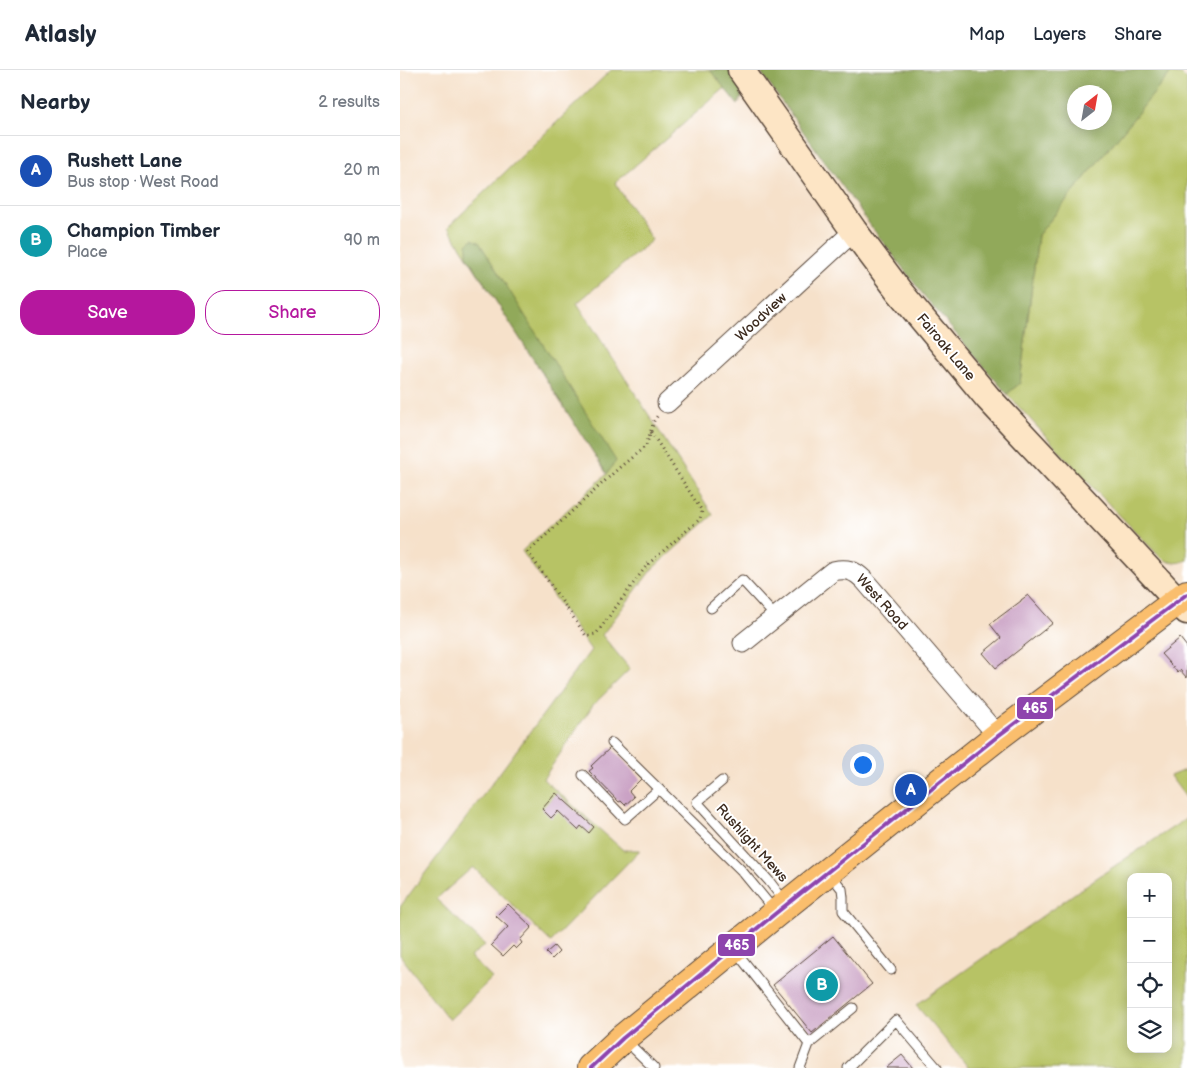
<!DOCTYPE html>
<meta charset="utf-8">
<style>
body{margin:0;font-family:"Balsamiq Sans",sans-serif;background:#f6f6f7;color:#1f2937}
.controls{position:absolute;right:15px;bottom:15px;display:grid;overflow:hidden;border-radius:10px;box-shadow:0 2px 12px #0003}
.controls button{width:45px;height:45px;display:grid;place-items:center;padding:0;border:0;border-bottom:1px solid #e0e1e3;background:#fff;color:#1f2937;font:25px sans-serif}
.compass{position:absolute;left:667px;top:15px;width:45px;height:45px;border-radius:50%;background:#fff;box-shadow:0 2px 12px #0003;rotate:31deg}
.you{position:absolute;left:462px;top:694px;width:18px;height:18px;margin:-12px;border:4px solid #fff;border-radius:50%;background:#1a73e8;box-shadow:0 0 0 8px #1a73e833}
.badge{display:grid;place-items:center;width:32px;height:32px;border-radius:50%;background:#b5179e;color:#fff;font-size:16px;font-weight:700}
.pin{position:absolute;translate:-50% -50%;border:2px solid #fff;box-shadow:0 1px 5px #0006}
.list{margin:0;padding:0;list-style:none}
h2{display:flex;justify-content:space-between;align-items:center;height:65px;margin:0;padding:0 20px;font-size:21px}
h2 small{font-size:16px;font-weight:400;color:#747a83}
.list li{display:grid;grid-template-columns:32px 1fr auto;gap:15px;align-items:center;box-sizing:border-box;height:70px;padding:0 20px;border-top:1px solid #e0e1e3}
.list b{display:block;font-size:19px;white-space:nowrap}
.list p{margin:0;font-size:16px;white-space:nowrap;color:#747a83}
.list em{font-size:16px;font-style:normal;color:#747a83}
.actions{display:flex;gap:10px;padding:15px 20px}
.actions a{flex:1;padding:11px 0;border:1px solid #b5179e;border-radius:20px;text-align:center;font-size:18px;color:#b5179e}
.actions .main{background:#b5179e;color:#fff}
.icon{flex:none;width:28px;height:28px;fill:none;stroke:currentColor;stroke-width:2;stroke-linecap:round;stroke-linejoin:round}
.map{position:relative;flex:none;width:787px;height:998px;overflow:hidden}
header{display:flex;align-items:center;gap:30px;box-sizing:border-box;height:70px;padding:0 25px;background:#fff;border-bottom:1px solid #e0e1e3}
header strong{font-size:24px}
nav{display:flex;gap:28px;margin-inline-start:auto;font-size:18px}
main{display:flex}
aside{flex:1;background:#fff}
.map>svg:first-child{display:block}
</style>
<header>
<strong>Atlasly</strong>
<nav><a>Map</a><a>Layers</a><a>Share</a></nav>
</header>
<main>
<aside>
<h2>Nearby<small>2 results</small></h2>
<ul class="list">
<li><span class="badge" style="background:#1a4fb4">A</span><div><b>Rushett Lane</b><p>Bus stop · West Road</p></div><em>20 m</em></li>
<li><span class="badge" style="background:#0f9aa8">B</span><div><b>Champion Timber</b><p>Place</p></div><em>90 m</em></li>
</ul>
<div class="actions"><a class="main">Save</a><a>Share</a></div>
</aside>
<div class="map">
<svg width="787" height="998" viewBox="0 0 787 998">
<rect width="100%" height="100%" fill="#fff"/>
<filter id="ink" filterUnits="userSpaceOnUse"><feTurbulence type="fractalNoise" baseFrequency=".02" numOctaves="2"/><feDisplacementMap in="SourceGraphic" scale="10" xChannelSelector="R" yChannelSelector="G"/><feConvolveMatrix kernelMatrix="1 2 1 2 8 2 1 2 1" color-interpolation-filters="sRGB"/></filter>
<filter id="wash" filterUnits="userSpaceOnUse"><feTurbulence type="fractalNoise" baseFrequency=".0096" numOctaves="4" result="noise"/><feDisplacementMap in="SourceGraphic" scale="20" xChannelSelector="R" yChannelSelector="G"/><feGaussianBlur stdDeviation="1.12" result="paint"/><feColorMatrix in="noise" values="0 0 0 0 0 0 0 0 0 0 0 0 0 0 0 0 0 1.4 0 .05"/><feComposite in="paint" operator="in"/></filter>
<g filter="url(#wash)">
<rect width="100%" height="100%" fill="#f6e1ca"/>
<path fill="#b7c365" stroke="#797642" fill-rule="evenodd" d="M211,0H310L325,18L215,113L252,170L177,233L313,445L252,499L202,565L230,599L193,635L143,709L223,780H240L151,872L73,797L36,829L85,875L70,887L92,908L49,950L0,885V837L191,580L122,481L207,404L48,157Z
M770,3L782,5L787,10V490C776,495 768,493 759,486L700,425L607,324L620,313L638,165Z
M787,699V729L770,706Z
M787,748V998H569L516,935L695,809ZM731,807H768V979H731Z"/>
<path fill="#91a95a" stroke="#666a3c" fill-rule="evenodd" d="M310,0H330L338,10L342,27L338,35Z
M359,0H773L638,165L620,313L607,324L524,226L470,155ZM704,22V52H674V22Z
M72,169L79,172L216,391L207,404L67,186V174Z"/>
<g id="blocks">
<path fill="#caa2c5" d="M628,525L653,553L596,598L583,583L601,568L590,554L621,531V530Z
M780,568L787,577V608L780,600L778,603L761,584Z
M211,677L241,709L229,721L234,727L225,735L221,731L219,732L189,701L193,698L191,696Z
M156,723L194,757L189,763L181,756L178,760L158,741L151,748L142,739Z
M108,834L132,857L120,870L122,873L116,879L113,876L103,886L91,875L108,857L96,846Z
M433,866L472,914L412,963L373,915Z
M154,876L159,882L152,889L146,883Z
M502,985L513,998H486Z"/>
</g>
</g>
<g filter="url(#ink)">
<use href="#blocks" fill-opacity="0" stroke="#574538" stroke-width="1"/>
<g fill="none" stroke-linecap="round" stroke-linejoin="round">
<g stroke="#574538" stroke-width="11">
<path id="service" d="M311,538L342,510L376,547
M212,673L341,800L374,840
M183,705L225,749L259,719
M322,711L297,732L369,811L385,832
M430,804L442,819L443,827V841L491,900
M334,879L409,974L453,938
M225,970L254,998
M400,998L409,974
M448,998L496,950L537,998"/>
</g>
<g stroke="#574538" stroke-width="21">
<path id="minor" d="M267,333L454,161
M343,573L433,501C447,498 454,500 464,510L598,666"/>
</g>
<g stroke="#574538" stroke-width="29">
<path id="secondary" d="M341,0L454,161L499,221L588,328L787,541"/>
</g>
<g stroke="#574538" stroke-width="30">
<path id="trunk" d="M191,998L223,968L376,843L598,666L787,524"/>
</g>
<path stroke="#574538" stroke-width="3" stroke-dasharray="1 4" stroke-linecap="butt" d="M251,362L302,441L300,449L247,495L196,564L186,566L128,482L220,397L246,376L254,351L258,345"/>
<use href="#service" stroke="#fff" stroke-width="9"/>
<use href="#minor" stroke="#fff" stroke-width="19"/>
<use href="#secondary" stroke="#fde5c5" stroke-width="26"/>
<use href="#trunk" stroke="#fabe6d" stroke-width="28"/>
<g stroke="#fff" stroke-width="8">
<path id="bus-1" d="M191,998L223,968L376,843L598,666L787,524"/>
</g>
<use href="#bus-1" stroke="#8e44ad" stroke-width="4"/>
</g>
</g>
<g text-anchor="middle" dominant-baseline="central" stroke-width="4" stroke-linejoin="round" paint-order="stroke">
<g font-size="14" fill="#3b2a1e" stroke="#fff">
<text transform="translate(361 247) rotate(-43)">Woodview</text>
<text transform="translate(546 277) rotate(50)">Fairoak Lane</text>
<text transform="translate(482 532) rotate(48)">West Road</text>
<text transform="translate(352 773) rotate(48)">Rushlight Mews</text>
</g>
</g>
<g stroke="#fff" stroke-width="2">
<rect x="616" y="626" width="38" height="24" rx="5" fill="#8e44ad"/>
<rect x="317" y="863" width="39" height="24" rx="5" fill="#8e44ad"/>
</g>
<g font-size="14" text-anchor="middle" font-weight="bold" fill="#fff">
<text x="635" y="643">465</text>
<text x="337" y="880">465</text>
</g>
</svg>
<div class="controls">
<button>+</button>
<button>−</button>
<button><svg class="icon" aria-label="locate" viewBox="0 0 24 24"><circle cx="12" cy="12" r="6"/><path d="M12 2v4M12 18v4M2 12h4M18 12h4"/></svg></button>
<button><svg class="icon" aria-label="layers" viewBox="0 0 24 24"><path d="M12 4l9 5-9 5-9-5zM3 14l9 5 9-5"/></svg></button>
</div>
<svg class="compass" viewBox="-18 -18 36 36"><path d="M0-13l5 13h-10z" fill="#e53935"/><path d="M0 13l5-13h-10z" fill="#747a83"/></svg>
<div class="you"></div>
<div class="pin badge" style="left:511px;top:720px;background:#1a4fb4">A</div>
<div class="pin badge" style="left:422px;top:915px;background:#0f9aa8">B</div>
</div>
</main>
